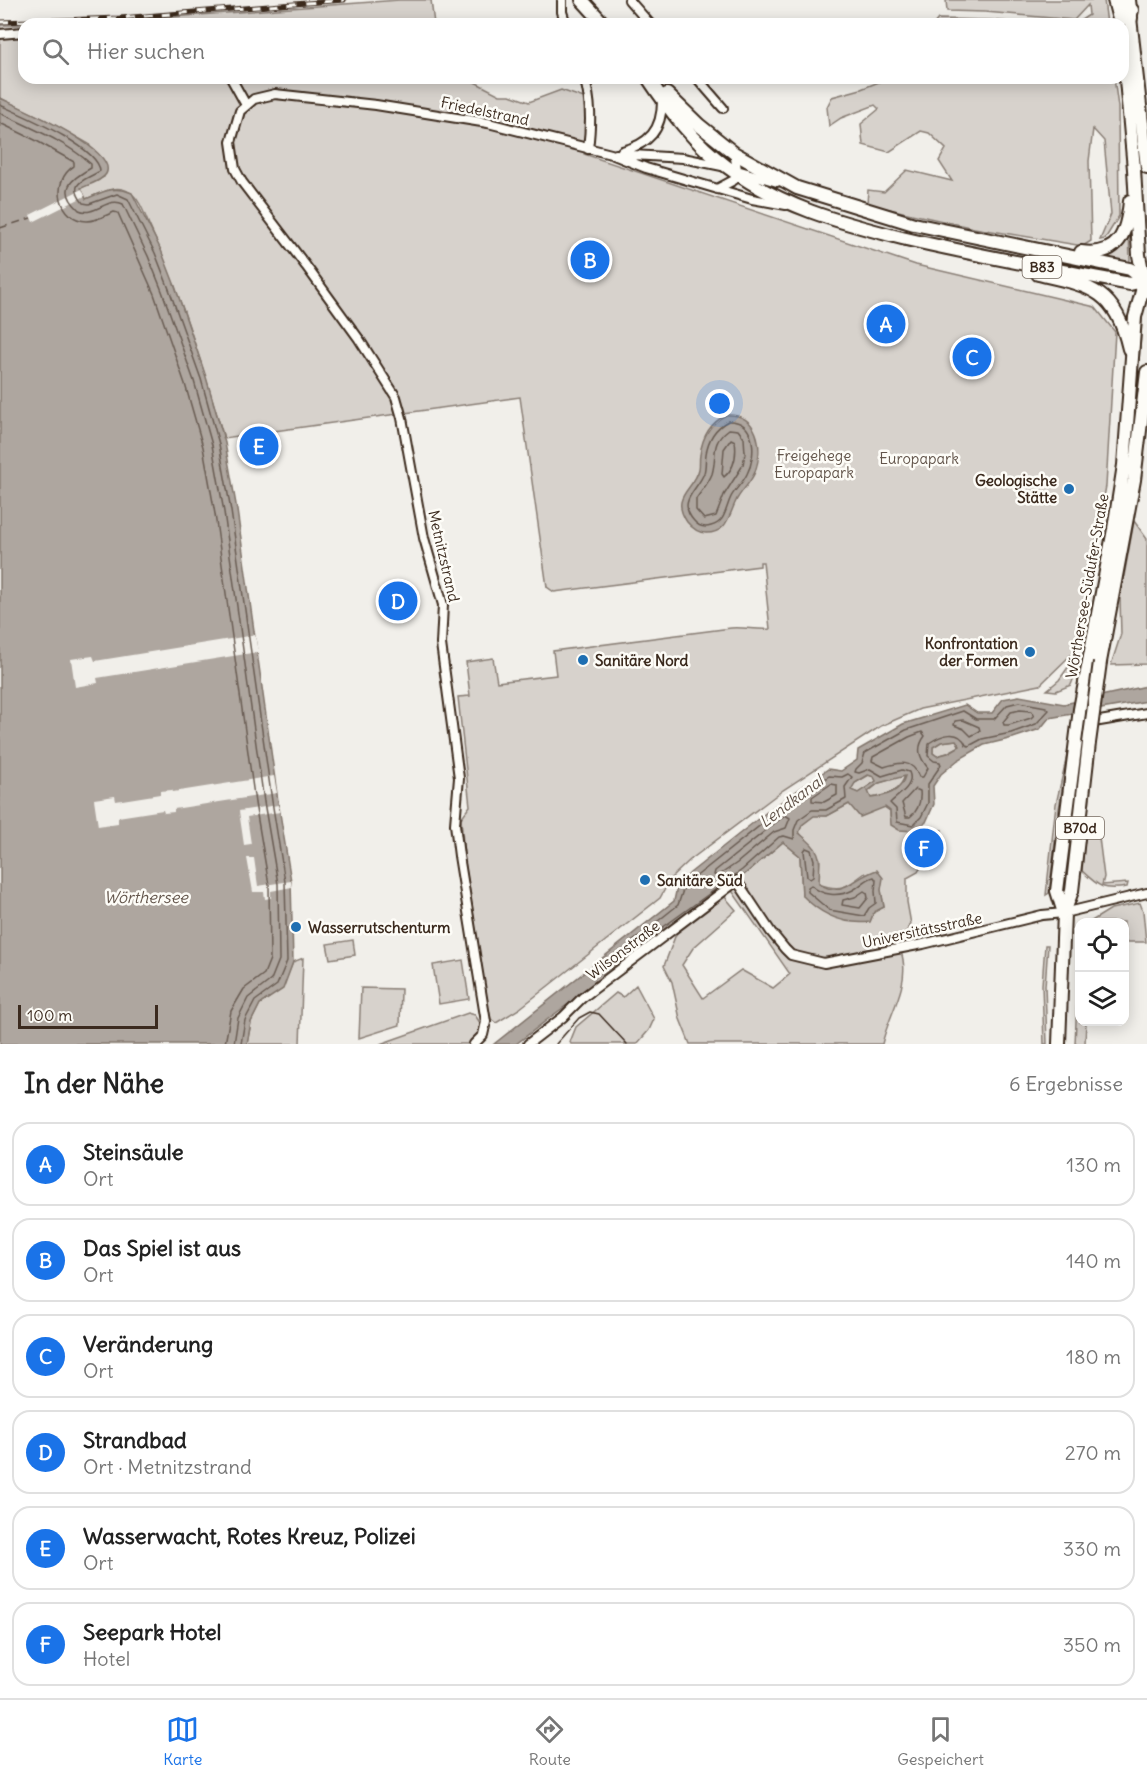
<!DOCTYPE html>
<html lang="de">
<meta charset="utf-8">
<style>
body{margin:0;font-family:Delius,sans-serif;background:#f6f6f6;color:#222}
.controls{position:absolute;right:18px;bottom:18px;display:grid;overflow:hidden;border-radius:12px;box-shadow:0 3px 15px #0003}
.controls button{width:54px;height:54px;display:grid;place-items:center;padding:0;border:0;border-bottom:2px solid #e0e0e0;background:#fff;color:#222;font:30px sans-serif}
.scale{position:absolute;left:18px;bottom:15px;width:140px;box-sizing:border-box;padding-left:6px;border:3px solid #3b2a1e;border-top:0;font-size:16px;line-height:21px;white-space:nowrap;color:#3b2a1e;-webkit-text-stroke:4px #fdfcf7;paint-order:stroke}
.you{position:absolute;left:720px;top:404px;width:21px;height:21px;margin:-15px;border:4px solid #fff;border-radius:50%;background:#1a73e8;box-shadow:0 0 0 9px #1a73e833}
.badge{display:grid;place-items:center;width:39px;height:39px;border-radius:50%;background:#1a73e8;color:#fff;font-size:20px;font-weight:700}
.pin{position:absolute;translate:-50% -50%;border:3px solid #fff;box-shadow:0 2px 6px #0006}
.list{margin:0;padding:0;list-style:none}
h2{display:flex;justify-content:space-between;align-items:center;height:78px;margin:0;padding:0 24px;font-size:26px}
h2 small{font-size:20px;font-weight:400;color:#767676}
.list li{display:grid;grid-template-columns:39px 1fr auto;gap:18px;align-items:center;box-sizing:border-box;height:84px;margin:0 12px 12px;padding:0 12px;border:2px solid #e0e0e0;border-radius:18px}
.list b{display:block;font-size:22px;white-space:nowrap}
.list p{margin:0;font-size:20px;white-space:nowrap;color:#767676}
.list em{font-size:20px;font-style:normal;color:#767676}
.icon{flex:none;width:33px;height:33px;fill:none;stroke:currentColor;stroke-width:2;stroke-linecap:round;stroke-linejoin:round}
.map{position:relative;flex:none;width:1147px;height:1044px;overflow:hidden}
.search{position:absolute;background:#fff;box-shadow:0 3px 15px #0003;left:18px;right:18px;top:18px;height:66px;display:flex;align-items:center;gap:15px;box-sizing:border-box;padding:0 21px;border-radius:18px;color:#767676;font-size:22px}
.sheet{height:654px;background:#fff}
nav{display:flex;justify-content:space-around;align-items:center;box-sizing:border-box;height:84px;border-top:2px solid #e0e0e0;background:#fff;font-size:16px;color:#767676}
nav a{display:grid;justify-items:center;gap:3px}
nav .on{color:#1a73e8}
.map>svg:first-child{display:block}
</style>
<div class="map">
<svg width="1147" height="1044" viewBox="0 0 1147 1044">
<rect width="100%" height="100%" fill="#f1efea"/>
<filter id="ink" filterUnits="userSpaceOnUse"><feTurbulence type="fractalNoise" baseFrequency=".0167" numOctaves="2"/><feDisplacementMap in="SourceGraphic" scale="12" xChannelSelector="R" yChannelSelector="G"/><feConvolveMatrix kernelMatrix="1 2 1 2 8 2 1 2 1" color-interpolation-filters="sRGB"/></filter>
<g filter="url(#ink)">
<path fill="#d7d2cc" stroke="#897e75" stroke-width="1.5" d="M399,0H431L434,24H78Z
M946,0H1104L1107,24H1075L1089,15L1088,5L1074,20L985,12L947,11Z
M938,19L990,20L1031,24H934Z
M0,25H24V78H467L500,95H510L529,102L561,90L584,98L586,123L584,154L916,265L1095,307L1115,332L1106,486L1077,649L1040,685L920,709L881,726L783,790L690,860L671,878L660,898L519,1009L496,1023L491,1019L489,1012L464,856L461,818L470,806L458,697L470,696L466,662L493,658L497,682L556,675L553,651L731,628C744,627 757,630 770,629L763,562H760V566L554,592L547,587L520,397L224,438C203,367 181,295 150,227C145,216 140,198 129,192C116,183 99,194 86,199L81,188L104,177L89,144L46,120L0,98Z
M884,78H1114L1118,107L1119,216L1105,239L1100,240L1111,214L1104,141L1093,129L1089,161L1091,241L1083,246L974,228L867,204L868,190L884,192L907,170L952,181L939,161L946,149L929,133L921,131L889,152L863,145L861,124L879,109L875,105L841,118L829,126L827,107L832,97L861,89L884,80Z
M1129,229L1130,263L1099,258Z
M1140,309H1143L1133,439Z
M1134,521L1147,539V664L1111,665L1121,634L1120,598Z
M1071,663L1075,664L1074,677L1071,685L1056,691L1047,690L1059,680Z
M956,740L960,746L947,753L937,756L933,753V747L941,742Z
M1069,747L1059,809L1049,893L1046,895L1056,804Z
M869,775L874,777L877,781L858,793L850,790L855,783Z
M905,775C901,791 886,796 871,798L868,792L879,783Z
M849,804L884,807L890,811V817L910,831L942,830L941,851L938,852L935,849L921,860L923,863L918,872L907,878V902L911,924L905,933L897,936C898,944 902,952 903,960C908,989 888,1016 882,1044H690L680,1019L672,982L664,966L676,934L725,897L736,910L693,948L682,965L703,998L741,970L773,988L790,974L728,885L745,874L783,842L800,856L802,895C823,907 845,925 870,921L874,912L884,907L881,890L865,873C847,887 841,892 818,884L820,859L799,832L802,825L814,815L827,816Z
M1086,821L1097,822L1104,877L1102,885L1128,883L1127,887C1103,891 1099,887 1082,871Z
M1140,903L1143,911L1146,942H1125L1124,922H1090L1111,909Z
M353,940L355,955L330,959L327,944Z
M1045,945H1048L1045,986L1047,1044H1044L1042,985Z
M1079,954L1080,1022H1086L1085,1044H1075Z
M303,958L300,1044H247L251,1022L260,1004L282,989L293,962Z
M463,960L469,999L439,1004L433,965Z
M636,985L654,1019L649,1030L637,1044H571L570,1042L576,1027L616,993L623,997Z
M361,988L401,989L400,1025L359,1038Z
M468,1013L475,1015L482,1026L481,1034L469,1044H380Z"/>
<path fill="#aea69f" stroke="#80746b" stroke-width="1.5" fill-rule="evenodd" d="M0,98C17,106 120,150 106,174C102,181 88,185 81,188L86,199C103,192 114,185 132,193L161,250L175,286L206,377L225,443L237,510L278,801L291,881L293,962L283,989L260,1004L251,1022L247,1044H0Z
M726,415C758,413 764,447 755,472C751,482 743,489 737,499C729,514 728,533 706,533C698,533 692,528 687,522C669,496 695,489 699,469C700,465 699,459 700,455C702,438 710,423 726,415Z
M1147,686V701L1049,718L1040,729L1013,738L984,745L958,760L941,774L933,786L934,804L926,822L915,831L899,830L891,825L890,811L885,807L860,817L849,804L827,816H814L802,825L799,833C823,852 820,855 819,884C823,886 828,889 833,889C847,890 862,874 877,870L883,878L881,890L884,907L874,912L870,922C843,925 820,914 802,895L800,856L783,842L745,874L552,1016L516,1044H494L674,901L677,887L690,873L768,811L828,769L841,771L857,760L858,750L903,724L965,705L977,713H992L1003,699L1019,696L1064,704ZM956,740L960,746L948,753L937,756L933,753V747L941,742ZM868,775L874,777L876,781L858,793L851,790L855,783ZM905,776C901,792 886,796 871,798L868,791L879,783Z"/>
<path fill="#f1efea" d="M82,189L85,196L33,222L30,215Z
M255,635L258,652L97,678L98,683L75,687L71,659L93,656L95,661Z
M274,776L277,793L174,809V812L164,813L163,810L118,817V823L98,826L94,799L115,796L116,801L160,794V791L172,790L173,792Z
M278,805L280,812L247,817L251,844L244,845L239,811Z
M247,858H254L258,886L291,881L292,887L271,891V898L265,899L264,892H253Z"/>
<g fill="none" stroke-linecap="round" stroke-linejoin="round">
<path stroke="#695c52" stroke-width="1.5" d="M0,105C22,115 99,147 100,171C84,181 67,182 83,203L89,204L117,194L128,199L155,253L169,289L201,379L219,444L231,511L272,801L285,882L287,961L277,985L255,1001L245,1020L241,1044
M0,113C31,128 65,141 91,164V168C71,179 57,189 79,210C95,217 108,196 123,204L148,256L162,291L194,381L212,445L224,512L264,802L278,884L279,960L271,980L248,998L238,1018L234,1044
M0,123L35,140L74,162V166C49,182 60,221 87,221C97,221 106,215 114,212L118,213L154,294L185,384L203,447L215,514L255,803L269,885L270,959L264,974L244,989L231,1011L225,1044
M728,421C756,420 757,455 747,474C743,483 735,489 731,497C725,509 726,522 711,526C705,528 699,527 694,521C676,501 698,490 704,473C706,467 705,460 706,454C708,440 715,428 728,421Z
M729,429L738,430L744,438L745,453L743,465L724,495L716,516L704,519L696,510V499C702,490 708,484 712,474C718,454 709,444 729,429Z
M731,439L735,441C737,455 735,468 724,477L722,474L724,449Z
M1019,702L1046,707L1049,710L1036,724L1011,733L982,739L969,746L966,745C959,728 941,735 929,743L928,756L934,761L940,762L941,765L928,784V803L921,817L913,825L897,822L896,809L890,803C899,794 915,786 909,772L902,770L882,776L870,769L859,773L855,772L856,769L862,763L865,753L906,730L963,711L976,719H994L1007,705Z
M1020,710L1032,711L1034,715L1031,718L1009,725H1004L1003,722L1011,712Z
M963,720L979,727L980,731L971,736L964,729L954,725L955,721Z
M922,732L925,736C916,748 919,757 928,768L923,777H919C913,759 899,762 884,767L872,761L873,757L909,737Z
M848,774L852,777L845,787L846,799L826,810H812L798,820L794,830V839L784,836L779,837L742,870L637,946L632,945L633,941L678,905L683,890L694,878L772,816L829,776L842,777Z
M831,784L837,785V795L824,802L812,801V797Z
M915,789L920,791C921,801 919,810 910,817H906L902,803Z
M785,815L790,818L786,828L774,832L737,863L718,876L714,875L715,871Z
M806,848L811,850L814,860L813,877L810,879L807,877L804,851Z
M874,877L876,880L875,891L876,903L869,908L864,916L829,910L808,892V887L811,885C822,896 839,897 853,890C861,886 865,879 874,877Z
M864,891L867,893L868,898L860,908L842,905L843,900L855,897Z"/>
<path stroke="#63554b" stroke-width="1.5" stroke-dasharray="8 6" stroke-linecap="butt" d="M0,228L31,218"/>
<g stroke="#3b2a1e" stroke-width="12">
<path id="minor" d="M562,0V12L566,24
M629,0L650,24
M0,34L24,32
M231,78L246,105
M584,78C592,101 591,125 588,149
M697,78L723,108
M622,151C649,144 662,130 662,101
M616,154L683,158L722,166
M737,170L777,182
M717,189L734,180L738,174L734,153
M1088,723L1147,713
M474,1044L483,1035L486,1022L459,856L455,824L459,778L441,644L443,605L424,538L402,418L396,397L359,339L306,266L242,182L235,169L231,142L240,111L254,99L275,94L376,105L488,123L611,154L646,168L752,199L786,205
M528,1044L563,1017L582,998L737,881L771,932L785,949L791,955L824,963L923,944L1042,915L1064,913L1147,893"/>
</g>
<g stroke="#3b2a1e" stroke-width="16">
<path id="primary" d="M582,0L604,24
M1132,10L1130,18L1147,167
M1123,46L1134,169L1139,255L1144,281
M648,78C670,111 694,143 726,166C781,207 838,222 902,238C978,256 1054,269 1130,284L1147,280
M667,94L699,125L734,153L797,188L914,224L1130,269L1147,282
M1081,252C1119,257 1127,233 1130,201
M1038,274C1091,286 1115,289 1129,349
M1100,662L1134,480L1147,372
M1064,913L1072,891L1089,743
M1059,1044L1064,913L1057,891L1080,709L1114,529L1124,465L1135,317L1147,273"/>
</g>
<g stroke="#3b2a1e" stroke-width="18">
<path id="motorway" d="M1115,0L1120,19
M1128,0L1130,18"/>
</g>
<use href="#minor" stroke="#fdfcf7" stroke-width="8"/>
<use href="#primary" stroke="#fdfcf7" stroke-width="12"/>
<use href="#motorway" stroke="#fdfcf7" stroke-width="14"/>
<path stroke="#3b2a1e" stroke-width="1.5" d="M556,1044L579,1018L590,1012L599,1014L627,1044"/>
<g stroke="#3b2a1e" stroke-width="5">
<path id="rail" d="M0,22L120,18L344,0"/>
</g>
<use href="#rail" stroke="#fdfcf7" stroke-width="3" stroke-dasharray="9" stroke-linecap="butt"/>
<g stroke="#3b2a1e" stroke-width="16" stroke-linecap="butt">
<path id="primary-bridge" d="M1089,743L1100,662"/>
</g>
<use href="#primary-bridge" stroke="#fdfcf7" stroke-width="12"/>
</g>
</g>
<g fill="#1f6fb2" stroke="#fdfcf7" stroke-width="2">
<circle cx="1069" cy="489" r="6"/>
<circle cx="1030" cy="652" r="6"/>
<circle cx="583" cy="660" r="6"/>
<circle cx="645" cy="880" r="6"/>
<circle cx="296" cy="927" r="6"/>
</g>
<g text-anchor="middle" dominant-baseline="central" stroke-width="5" stroke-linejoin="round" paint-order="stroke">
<g fill="#fdfcf7" stroke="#75695f" stroke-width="1.5">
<rect x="1022.5" y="256" width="39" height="22" rx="4.5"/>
<rect x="1056" y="817" width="48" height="22" rx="4.5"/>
</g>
<g font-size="14" font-weight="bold" fill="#3b2a1e">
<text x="1042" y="267">B83</text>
<text x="1080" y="828">B70d</text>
</g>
<g font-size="15" fill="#3b2a1e" stroke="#fdfcf7">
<text transform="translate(485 111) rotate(12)">Friedelstrand</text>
<text transform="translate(444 556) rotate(77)">Metnitzstrand</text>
<text transform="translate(1087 586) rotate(-80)">Wörthersee-Südufer-Straße</text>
<text transform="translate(922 930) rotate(-12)">Universitätsstraße</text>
<text transform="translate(623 950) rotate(-37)">Wilsonstraße</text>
</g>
<g font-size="15" fill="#62544a" stroke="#fdfcf7">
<text x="814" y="455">Freigehege<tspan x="814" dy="17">Europapark</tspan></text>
<text x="919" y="458">Europapark</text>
</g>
<g font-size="15" font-weight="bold" fill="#3b2a1e" stroke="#fdfcf7" text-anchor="start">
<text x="1057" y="480" text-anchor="end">Geologische<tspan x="1057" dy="17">Stätte</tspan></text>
<text x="1018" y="643" text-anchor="end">Konfrontation<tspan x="1018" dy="17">der Formen</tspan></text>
<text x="595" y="660">Sanitäre Nord</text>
<text x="657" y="880">Sanitäre Süd</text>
<text x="308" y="927">Wasserrutschenturm</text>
</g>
<g font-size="16" font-style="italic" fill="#63554b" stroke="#fdfcf7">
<text transform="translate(791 801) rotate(-37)">Lendkanal</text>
<text x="146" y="897">Wörthersee</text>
</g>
</g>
</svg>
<div class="controls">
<button><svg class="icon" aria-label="locate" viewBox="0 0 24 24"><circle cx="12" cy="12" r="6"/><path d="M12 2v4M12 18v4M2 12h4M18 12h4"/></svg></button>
<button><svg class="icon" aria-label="layers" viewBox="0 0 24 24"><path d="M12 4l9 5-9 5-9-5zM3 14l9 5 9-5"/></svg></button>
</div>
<div class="scale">100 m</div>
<div class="you"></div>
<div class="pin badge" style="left:886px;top:324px">A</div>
<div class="pin badge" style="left:590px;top:260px">B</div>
<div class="pin badge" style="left:972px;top:357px">C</div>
<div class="pin badge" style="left:398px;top:601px">D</div>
<div class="pin badge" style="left:259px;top:446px">E</div>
<div class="pin badge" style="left:924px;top:848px">F</div>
<div class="search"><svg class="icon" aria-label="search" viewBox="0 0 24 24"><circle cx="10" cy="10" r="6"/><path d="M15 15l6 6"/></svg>Hier suchen</div>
</div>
<section class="sheet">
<h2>In der Nähe<small>6 Ergebnisse</small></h2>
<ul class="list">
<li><span class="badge">A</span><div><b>Steinsäule</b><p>Ort</p></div><em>130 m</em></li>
<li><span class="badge">B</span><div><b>Das Spiel ist aus</b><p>Ort</p></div><em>140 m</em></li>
<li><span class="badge">C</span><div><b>Veränderung</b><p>Ort</p></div><em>180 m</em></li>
<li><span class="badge">D</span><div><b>Strandbad</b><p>Ort · Metnitzstrand</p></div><em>270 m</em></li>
<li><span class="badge">E</span><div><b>Wasserwacht, Rotes Kreuz, Polizei</b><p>Ort</p></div><em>330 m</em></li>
<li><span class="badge">F</span><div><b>Seepark Hotel</b><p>Hotel</p></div><em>350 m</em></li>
</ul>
</section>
<nav>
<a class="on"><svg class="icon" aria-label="map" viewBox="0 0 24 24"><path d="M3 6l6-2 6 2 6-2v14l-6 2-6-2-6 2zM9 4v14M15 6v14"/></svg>Karte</a>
<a><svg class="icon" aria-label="directions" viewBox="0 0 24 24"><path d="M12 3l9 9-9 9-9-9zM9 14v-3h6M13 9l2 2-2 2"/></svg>Route</a>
<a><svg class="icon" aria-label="saved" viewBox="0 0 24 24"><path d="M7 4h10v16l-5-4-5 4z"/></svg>Gespeichert</a>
</nav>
